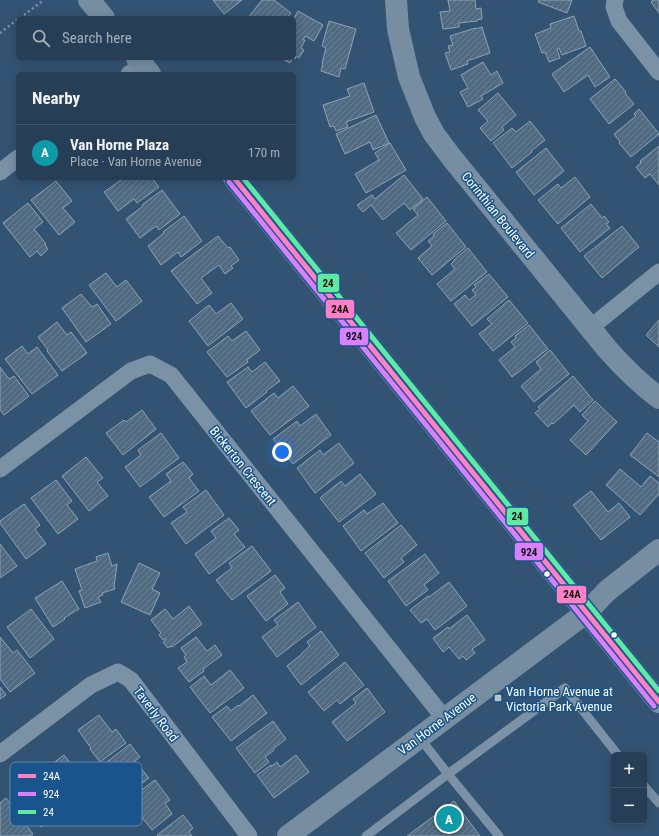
<!DOCTYPE html>
<meta charset="utf-8">
<style>
body{margin:0;font-family:"Roboto Condensed",sans-serif;background:#324960;color:#f1f3f6}
.controls{position:absolute;right:12px;bottom:12px;display:grid;overflow:hidden;border-radius:6px;box-shadow:0 2px 10px #0003}
.controls button{width:36px;height:36px;display:grid;place-items:center;padding:0;border:0;border-bottom:1px solid #42576c;background:#263e56;color:#f1f3f6;font:20px sans-serif}
.you{position:absolute;left:282px;top:452px;width:14px;height:14px;margin:-10px;border:3px solid #fff;border-radius:50%;background:#1a73e8;box-shadow:0 0 0 6px #1a73e833}
.badge{display:grid;place-items:center;width:26px;height:26px;border-radius:50%;background:#8bbbb9;color:#fff;font-size:13px;font-weight:700}
.pin{position:absolute;translate:-50% -50%;border:2px solid #fff;box-shadow:0 1px 4px #0006}
.list{margin:0;padding:0;list-style:none}
h2{display:flex;justify-content:space-between;align-items:center;height:52px;margin:0;padding:0 16px;font-size:17px}
h2 small{font-size:13px;font-weight:400;color:#a4aeb9}
.list li{display:grid;grid-template-columns:26px 1fr auto;gap:12px;align-items:center;box-sizing:border-box;height:56px;padding:0 16px;border-top:1px solid #42576c}
.list b{display:block;font-size:15px;white-space:nowrap}
.list p{margin:0;font-size:13px;white-space:nowrap;color:#a4aeb9}
.list em{font-size:13px;font-style:normal;color:#a4aeb9}
.icon{flex:none;width:22px;height:22px;fill:none;stroke:currentColor;stroke-width:2;stroke-linecap:round;stroke-linejoin:round}
.map{position:relative;flex:none;width:659px;height:836px;overflow:hidden}
.search{position:absolute;background:#263e56;box-shadow:0 2px 10px #0003;left:16px;top:16px;width:280px;height:44px;display:flex;align-items:center;gap:10px;box-sizing:border-box;padding:0 14px;border-radius:6px;color:#a4aeb9;font-size:15px}
.panel{position:absolute;background:#263e56;box-shadow:0 2px 10px #0003;left:16px;top:72px;width:280px;height:108px;border-radius:6px}
.map>svg:first-child{display:block}
</style>
<div class="map">
<svg width="659" height="836" viewBox="0 0 659 836">
<defs>
<pattern id="building-hatch" width="6" height="6" patternUnits="userSpaceOnUse"><rect width="6" height="6" fill="#506a82"/><path d="M-1 1l2-2M0 6l6-6M5 7l2-2" fill="none" stroke="#6a8095"/></pattern>
</defs>
<rect width="100%" height="100%" fill="#335372"/>
<path fill="url(#building-hatch)" stroke="#8fa2b4" d="M213,0H242L224,14Z
M262,0H274L291,13L287,18H248Z
M448,0H475L476,9L481,8L482,19L477,20V21L459,23V27L443,29L440,12L450,11Z
M539,0H572L567,13L538,2Z
M653,0H659V13L651,2Z
M298,11L323,25L314,41L305,36L303,40H305L301,48L304,50L299,58L296,56L295,59L294,58V18Z
M574,16L579,31H581L586,46L562,55L559,48L557,49L560,58L549,62L545,52L542,53L535,34L551,28L550,24Z
M329,21L356,29L345,69L341,68L339,77L321,71L323,63H322L326,48L322,46Z
M482,27L490,53L467,61L468,64L451,70L445,53L450,52L448,46L453,45L450,36L475,28V29Z
M590,47L610,77L595,87L588,75L564,92L552,74Z
M281,58H293L290,63Z
M483,62L491,75L497,71L503,83L481,96L483,99L468,107L460,92L468,88L461,75Z
M615,79L626,92L625,93L634,104L609,124L590,99Z
M364,83L374,112L346,122L348,127L336,131L334,126L330,127L323,105L350,96L347,89Z
M498,93L516,115L502,127L504,130L491,141L480,128L488,121L478,110Z
M639,109L659,134L631,157L619,143L620,142L614,134L636,116L634,114Z
M376,115L389,143L373,150L370,142L345,154L336,134Z
M530,121L545,140L531,151L532,152L512,168L493,143L512,128L516,132Z
M390,143L406,170L366,193L355,174L379,160L375,153Z
M659,146V185L650,174L645,178L636,167L641,163L640,161Z
M546,148L564,171L534,195L516,172Z
M404,175L423,199L410,210L404,203L383,220L371,205L363,212L357,205L372,195L375,199Z
M575,177L590,197L558,224L538,200L558,184L561,188Z
M120,178H152L159,187L137,203L134,199L118,211L104,192L121,180Z
M56,181L72,201L63,208L75,222L59,235L31,200Z
M162,190L180,214L159,230L156,226L140,238L126,219L143,206L142,205Z
M427,197L446,221L411,250L396,233L418,215L413,209Z
M28,203L43,222L34,229L46,244L45,245L48,249L41,256L37,251L30,257L3,223Z
M591,204L602,218L604,216L609,222L606,224L610,228L580,252L561,228Z
M184,216L202,241L181,257L178,252L161,265L148,246L164,233L163,232Z
M447,223L466,247L432,275L418,258L432,246L428,241L434,236L433,234Z
M622,226L639,247L602,278L584,256Z
M218,236L228,248L230,247L239,260L231,266L233,268L225,274L219,265L201,278L212,293L197,304L171,271Z
M468,248L487,272L451,301L437,284L455,269L451,264L454,261V260Z
M106,273L117,287L126,280L142,301L116,321L89,285Z
M489,274L508,297L472,326L454,304L465,295L469,300L476,295L472,290L476,287L474,285Z
M81,294L92,307L97,304L111,324L86,342L62,308Z
M509,300L528,323L493,351L479,334L492,324L487,319Z
M231,303L243,319L208,346L189,321L209,305L216,314Z
M659,320V347L646,335Z
M57,322L67,335L71,332L87,353L62,371L47,351L48,350L38,337Z
M529,325L548,349L512,377L499,360L515,347L511,342L516,338L515,336Z
M246,331L260,350L247,360L248,362L227,377L207,352L228,336L232,341Z
M22,346L28,354L37,347L58,375L32,394L5,359Z
M550,350L569,374L534,402L521,386L541,369L536,362Z
M265,362L280,381L266,391L267,392L246,408L227,382L248,367L252,372Z
M0,367L9,379L14,376L29,396L4,415L0,410Z
M573,376L593,400L580,412L574,405L553,424L552,423L548,427L535,413L540,409L538,407Z
M293,386L309,406L270,435L251,411L274,393L278,398Z
M595,401L617,422L586,455L570,440L588,421L582,415Z
M142,410L156,429L123,455L106,433L124,420L126,422Z
M316,414L331,435L293,464L273,439L297,421L300,426Z
M161,433L179,458L140,487L125,467L141,455L138,450Z
M647,433L659,442V477L630,455Z
M339,443L354,463L315,493L297,468L320,450L323,455Z
M86,457L103,478L97,482L108,496L89,511L62,476Z
M183,462L193,474L189,478L199,491L164,517L149,497L171,481L166,474Z
M620,469L641,487L650,476L659,483V494L640,515L606,485Z
M360,474L376,494L339,522L320,498L341,481L345,486Z
M56,480L72,501L67,505L78,519L58,534L31,498Z
M206,490L224,515L186,544L171,523L187,512L183,507Z
M591,491L608,512L619,503L630,517L601,540L573,505Z
M383,503L398,523L361,551L343,526L364,510L367,514Z
M24,504L40,525L35,529L46,544L26,559L0,523V521Z
M229,518L239,530L234,534L245,547L209,574L195,554L216,538L211,531Z
M401,525L417,545L401,558L404,562L384,578L365,553Z
M0,544L17,566L0,578Z
M252,546L271,571L232,600L216,580L232,568L229,563Z
M108,553L112,566L117,564L114,586L115,589L102,593L103,595L98,597L101,602L85,608L79,591L82,590L75,569L97,561L96,557Z
M425,554L439,573L424,585L428,590L406,606L388,581Z
M139,563L160,573L152,589L160,593L150,615L121,602Z
M275,575L285,588L280,592L288,604L266,621L247,596Z
M62,581L79,609L64,618L65,619L53,627L35,598Z
M449,582L467,606L435,630L427,619L421,623L410,610L428,596L429,597Z
M298,602L316,627L277,657L262,637L278,625L274,620Z
M189,606L202,624L172,647L171,646L168,648L163,642L166,640L165,638L163,640L159,635L161,633L151,620L165,609L173,619Z
M31,609L54,639L30,658L7,627Z
M467,615L485,640L472,649L475,653L466,660L463,656L459,659L449,647L443,652L433,638L448,627L449,629Z
M321,631L339,655L301,685L287,666L302,654V653L310,646L307,642Z
M0,637L13,653L17,650L35,673L10,692L0,679Z
M196,637L207,651L215,645L222,655L203,669L204,671L189,682L178,668L187,662L184,657L186,655L181,648Z
M345,662L364,685L340,704L337,700L324,711L308,692Z
M230,670L244,688L210,713L190,687L204,676L211,685Z
M0,687L6,695L0,699Z
M367,688L385,712L347,741L332,722L356,703L353,699Z
M253,695L267,713L231,741L212,717L227,706L231,711L238,705L239,706Z
M99,715L112,732L116,729L126,743L100,762L90,749L91,748L78,730Z
M273,721L286,739L273,749L274,750L265,757L269,762L255,773L236,748Z
M130,744L140,757L135,761L149,778L128,794L104,764Z
M64,755L91,790L71,805L60,791L55,795L39,774Z
M296,755L309,772L274,798L257,775L271,765L272,766L277,762L280,767Z
M34,775L62,812L41,827L31,813L26,817L10,794Z
M155,780L170,800L165,803L172,814L152,830L128,800Z
M6,798L18,814L19,813L24,819L22,820L33,834L29,836H0V803Z
M454,801L480,836H407Z
M183,815L193,828L189,832L192,836H158L157,835Z"/>
<g fill="none" stroke-linecap="round" stroke-linejoin="round">
<path stroke="#7a91a6" stroke-width="2.5" stroke-dasharray="2 3" stroke-linecap="butt" d="M20,18L44,0
M0,33L18,19"/>
<path stroke="#7a91a6" stroke-width="9" d="M419,737L448,774L565,688L618,755
M644,786L659,803
M366,836L448,774L499,836"/>
<path stroke="#7a91a6" stroke-width="17" d="M615,0L614,7L619,21L659,72
M129,74L142,65
M0,172L18,158
M590,328L659,272
M0,469L131,371L150,364L171,375L444,718
M0,754L91,685L118,672L131,680L249,836"/>
<path stroke="#768da2" stroke-width="22" d="M89,0L104,18
M396,0L398,29L409,77L425,117L434,134L452,158L608,350C624,368 639,383 659,398
M137,58L150,74
M234,178L659,702
M288,836L587,612L607,591L659,550"/>
<g stroke="#19548c" stroke-width="8">
<path id="bus-1" d="M234,178L659,702"/>
</g>
<g stroke="#19548c" stroke-width="8">
<path id="bus-2" d="M229,182L654,706"/>
</g>
<g stroke="#19548c" stroke-width="8">
<path id="bus-3" d="M243,178L659,691"/>
</g>
<use href="#bus-1" stroke="#ff80c5" stroke-width="5"/>
<use href="#bus-2" stroke="#d880ff" stroke-width="5"/>
<use href="#bus-3" stroke="#60e9a3" stroke-width="5"/>
</g>
<g fill="#fff" stroke="#19548c" stroke-width="1.5">
<circle cx="547" cy="574" r="3.5"/>
<circle cx="614" cy="635" r="3.5"/>
</g>
<rect fill="#b8c3ce" stroke="#19548c" stroke-width="1.5" x="494" y="694" width="8" height="8" rx="2"/>
<g text-anchor="middle" dominant-baseline="central" stroke-width="3" stroke-linejoin="round" paint-order="stroke">
<g font-size="13" fill="#fff" stroke="#19548c">
<text transform="translate(498 215) rotate(51)">Corinthian Boulevard</text>
<text transform="translate(243 466) rotate(51)">Bickerton Crescent</text>
<text transform="translate(156 714) rotate(53)">Taverly Road</text>
<text transform="translate(437 724) rotate(-37)">Van Horne Avenue</text>
</g>
<g font-size="13" fill="#fff" stroke="#19548c" text-anchor="start">
<text x="506" y="691">Van Horne Avenue at<tspan x="506" dy="15">Victoria Park Avenue</tspan></text>
</g>
</g>
<rect x="10" y="762" width="132" height="64" rx="6" fill="#19548c" stroke="#5e87ae" stroke-width="1"/>
<rect x="18" y="774" width="18" height="4" fill="#ff80c5"/>
<rect x="18" y="792" width="18" height="4" fill="#d880ff"/>
<rect x="18" y="810" width="18" height="4" fill="#60e9a3"/>
<g font-size="11" fill="#fff">
<text x="43" y="780">24A</text>
<text x="43" y="798">924</text>
<text x="43" y="816">24</text>
</g>
<g stroke="#19548c" stroke-width="1.5">
<rect x="317" y="273" width="23" height="20" rx="4" fill="#60e9a3"/>
<rect x="325" y="299" width="30" height="20" rx="4" fill="#ff80c5"/>
<rect x="339" y="327" width="30" height="19" rx="4" fill="#d880ff"/>
<rect x="506" y="507" width="23" height="19" rx="4" fill="#60e9a3"/>
<rect x="514" y="542" width="30" height="19" rx="4" fill="#d880ff"/>
<rect x="556" y="585" width="31" height="19" rx="4" fill="#ff80c5"/>
</g>
<g font-size="11" text-anchor="middle" font-weight="bold" fill="#111">
<text x="328" y="287">24</text>
<text x="340" y="313">24A</text>
<text x="354" y="340">924</text>
<text x="517" y="520">24</text>
<text x="529" y="556">924</text>
<text x="572" y="598">24A</text>
</g>
</svg>
<div class="controls">
<button>+</button>
<button>−</button>
</div>
<div class="you"></div>
<div class="pin badge" style="left:449px;top:819px;background:#0f9aa8">A</div>
<div class="search"><svg class="icon" aria-label="search" viewBox="0 0 24 24"><circle cx="10" cy="10" r="6"/><path d="M15 15l6 6"/></svg>Search here</div>
<section class="panel">
<h2>Nearby<small></small></h2>
<ul class="list">
<li><span class="badge" style="background:#0f9aa8">A</span><div><b>Van Horne Plaza</b><p>Place · Van Horne Avenue</p></div><em>170 m</em></li>
</ul>
</section>
</div>
